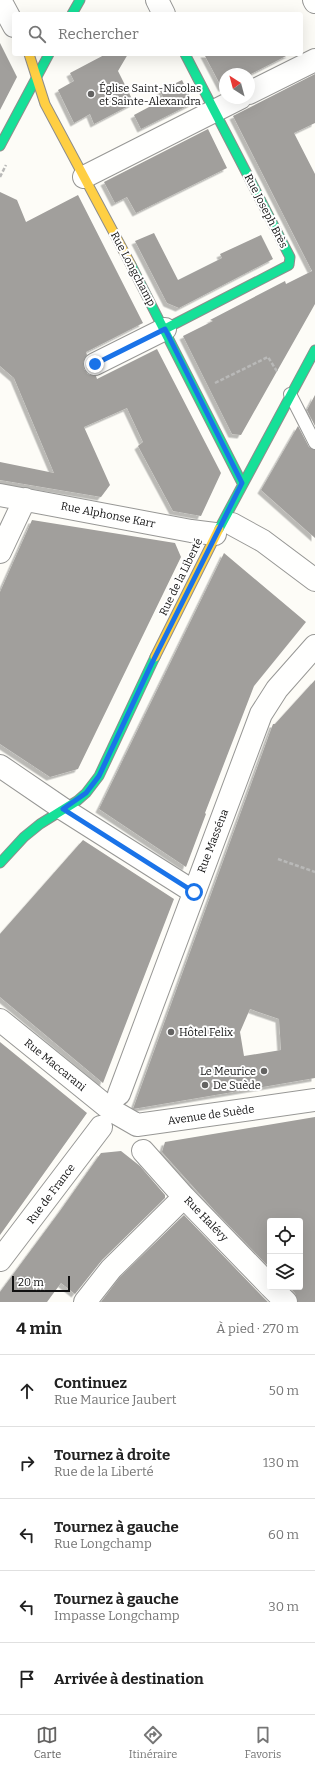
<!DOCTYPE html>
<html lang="fr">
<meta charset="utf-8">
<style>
body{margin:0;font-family:Bitter,serif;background:#f6f6f6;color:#222}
.controls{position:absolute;right:12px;bottom:12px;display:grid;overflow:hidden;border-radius:4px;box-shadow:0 4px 16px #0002}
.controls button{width:36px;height:36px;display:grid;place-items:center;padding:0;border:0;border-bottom:1px solid #e0e0e0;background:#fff;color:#222;font:20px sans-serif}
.compass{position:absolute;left:219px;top:68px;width:36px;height:36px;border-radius:50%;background:#fff;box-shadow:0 4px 16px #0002;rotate:324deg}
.scale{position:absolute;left:12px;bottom:10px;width:58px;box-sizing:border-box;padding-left:4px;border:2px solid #111;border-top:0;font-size:11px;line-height:14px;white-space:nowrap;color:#111;-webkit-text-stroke:3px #fff;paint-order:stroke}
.stop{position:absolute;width:12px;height:12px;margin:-9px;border:3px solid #1a73e8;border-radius:50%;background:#fff}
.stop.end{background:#1a73e8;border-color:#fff;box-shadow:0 1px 4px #0008}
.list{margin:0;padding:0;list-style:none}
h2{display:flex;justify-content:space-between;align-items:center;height:52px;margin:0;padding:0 16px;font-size:17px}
h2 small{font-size:13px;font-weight:400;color:#767676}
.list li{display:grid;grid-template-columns:26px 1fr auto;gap:12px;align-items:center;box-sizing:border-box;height:72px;padding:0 16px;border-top:1px solid #e0e0e0}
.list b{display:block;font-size:15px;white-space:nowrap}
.list p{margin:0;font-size:13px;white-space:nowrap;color:#767676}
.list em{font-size:13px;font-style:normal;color:#767676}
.icon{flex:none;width:22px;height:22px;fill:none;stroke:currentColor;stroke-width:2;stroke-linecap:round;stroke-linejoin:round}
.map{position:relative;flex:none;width:315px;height:1302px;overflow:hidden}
.search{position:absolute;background:#fff;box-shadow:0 4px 16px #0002;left:12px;right:12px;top:12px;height:44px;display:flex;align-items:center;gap:10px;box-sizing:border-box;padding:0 14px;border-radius:4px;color:#767676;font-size:15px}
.sheet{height:412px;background:#fff}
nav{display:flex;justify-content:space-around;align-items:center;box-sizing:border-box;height:56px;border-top:1px solid #e0e0e0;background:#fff;font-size:11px;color:#767676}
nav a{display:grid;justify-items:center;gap:2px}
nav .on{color:#646362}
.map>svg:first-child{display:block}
</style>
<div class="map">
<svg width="315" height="1302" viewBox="0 0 315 1302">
<defs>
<filter id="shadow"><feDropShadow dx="-3.5" dy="3.5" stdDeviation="0" flood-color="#0004"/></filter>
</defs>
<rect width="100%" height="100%" fill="#fdfcf7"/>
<path fill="#a19f9c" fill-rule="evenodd" filter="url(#shadow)" d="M0,43L17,77L0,110Z
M106,54H128L118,71L134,103L94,124L90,114L74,123L58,90L74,81L70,73Z
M204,54H290L249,75L225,74V87L222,88Z
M315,74V123L294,133L315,174V304L241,435L232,434L183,336L213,321L210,320L285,281L286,284L312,271L233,116Z
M182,80L193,103L141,129L134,115L164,99L160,91Z
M208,129L227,168L136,213L127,197L115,203L104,182Z
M0,192L17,200L26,222L78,195L143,323L86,352L87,355L83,363L84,369L88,374L96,376L97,379L157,349L221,473L201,516L173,511L138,446L143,442L127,408L84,427L110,485L101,497L0,480V462L54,473L14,378L0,366Z
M154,233L178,280L222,258L220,254L261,235L273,259L179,308L167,303L135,241Z
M315,395V426L307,410Z
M298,426L309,447L315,450V538L261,490Z
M32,520L175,543L181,557L78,769L50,777L0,744V592Z
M224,553L306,622L254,686L205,813L206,814L186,867L99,809Z
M315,680V1078L133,1109L273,724H275ZM250,1009L279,1019L281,1050L244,1056L240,1032Z
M83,840L174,899L103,1083L0,997V934Z
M0,1042L87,1113L0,1235Z
M315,1117V1302H298L295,1293L289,1287H300V1221H270V1268L215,1211L162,1152L165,1142Z
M121,1151L140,1166L165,1195V1198L102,1260L75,1294L61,1283L47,1302H0V1292L60,1211L101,1153Z
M184,1215L261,1295L268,1302H101L120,1277Z"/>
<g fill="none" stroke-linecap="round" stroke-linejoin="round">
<g stroke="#979795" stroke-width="14">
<path id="lane" d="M290,394L315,443"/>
</g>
<g stroke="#979795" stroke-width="24">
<path id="street" d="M0,0L14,26
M157,0L164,14
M314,0L315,2
M249,93L315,60
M84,177L240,98
M95,364L165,329
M0,495L191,531L215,534
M232,524L263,541L315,580
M0,552L25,499
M0,766L63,809L194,892
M0,1020L111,1110L137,1125L315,1100
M119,1094L261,714L277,689L315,646
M143,1151L184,1197L270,1286
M0,1260L101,1127
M271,1287L286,1302
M85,1302L111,1269L184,1197"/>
</g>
<g stroke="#8e8d8b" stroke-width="11">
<path id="fast" d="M72,14L80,0
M0,146L49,54
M131,265L242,483
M165,329L289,265L290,257L185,54
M219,529L315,350
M0,863L24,837L40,824L77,801L86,793L99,776L155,657"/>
</g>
<g stroke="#8e8d8b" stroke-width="11">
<path id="slow" d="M29,54L45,104L131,265
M155,657L219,529"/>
</g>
<path stroke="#b9b9b8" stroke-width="2.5" stroke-dasharray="4 2" stroke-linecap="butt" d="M0,177L6,165
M215,383L268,357L278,373
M278,859L315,872"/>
<use href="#lane" stroke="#fffffe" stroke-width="12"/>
<use href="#street" stroke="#fffffe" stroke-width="22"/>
<use href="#fast" stroke="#16e098" stroke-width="9"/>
<use href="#slow" stroke="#ffcf43" stroke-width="9"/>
</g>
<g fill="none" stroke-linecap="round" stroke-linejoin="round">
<path stroke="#1a73e8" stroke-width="5" d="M95,364L165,329L242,483L151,665L99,776L86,793L63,809L194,892"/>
</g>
<g fill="#646362" stroke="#fff" stroke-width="1.5">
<circle cx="91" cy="94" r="4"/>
<circle cx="171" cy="1032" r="4"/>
<circle cx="264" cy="1071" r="4"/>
<circle cx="205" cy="1085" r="4"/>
</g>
<g text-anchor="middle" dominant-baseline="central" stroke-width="4" stroke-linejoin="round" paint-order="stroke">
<g font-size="11" fill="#111" stroke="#fff" text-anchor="start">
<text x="99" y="88">Église Saint-Nicolas<tspan x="99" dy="13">et Sainte-Alexandra</tspan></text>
<text x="179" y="1032">Hôtel Felix</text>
<text x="256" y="1071" text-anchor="end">Le Meurice</text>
<text x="213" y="1085">De Suède</text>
</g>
<g font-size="11" fill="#111" stroke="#fff">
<text transform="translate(266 211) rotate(63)">Rue Joseph Brès</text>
<text transform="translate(133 269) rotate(62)">Rue Longchamp</text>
<text transform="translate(108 515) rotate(11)">Rue Alphonse Karr</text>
<text transform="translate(181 577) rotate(-64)">Rue de la Liberté</text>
<text transform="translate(213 841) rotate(-69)">Rue Masséna</text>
<text transform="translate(55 1065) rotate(39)">Rue Maccarani</text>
<text transform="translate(211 1115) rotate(-8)">Avenue de Suède</text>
<text transform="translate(51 1194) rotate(-53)">Rue de France</text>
<text transform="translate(206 1219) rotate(46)">Rue Halévy</text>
</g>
</g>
</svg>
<div class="controls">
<button><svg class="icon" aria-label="locate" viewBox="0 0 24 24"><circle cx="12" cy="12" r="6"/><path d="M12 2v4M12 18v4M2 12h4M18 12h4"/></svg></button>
<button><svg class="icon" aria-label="layers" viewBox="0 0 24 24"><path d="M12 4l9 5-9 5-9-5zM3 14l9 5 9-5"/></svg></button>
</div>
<svg class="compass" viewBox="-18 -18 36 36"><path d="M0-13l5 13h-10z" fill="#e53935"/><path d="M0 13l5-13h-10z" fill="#767676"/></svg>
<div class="scale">20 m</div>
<div class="stop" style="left:194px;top:892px"></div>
<div class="stop end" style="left:95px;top:364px"></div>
<div class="search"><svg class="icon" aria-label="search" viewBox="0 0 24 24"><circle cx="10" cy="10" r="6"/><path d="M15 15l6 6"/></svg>Rechercher</div>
</div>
<section class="sheet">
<h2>4 min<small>À pied · 270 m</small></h2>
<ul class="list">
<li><svg class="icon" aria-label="ahead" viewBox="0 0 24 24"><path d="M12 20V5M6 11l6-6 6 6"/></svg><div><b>Continuez</b><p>Rue Maurice Jaubert</p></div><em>50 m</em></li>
<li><svg class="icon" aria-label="right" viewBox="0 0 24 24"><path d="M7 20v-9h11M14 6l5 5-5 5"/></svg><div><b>Tournez à droite</b><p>Rue de la Liberté</p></div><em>130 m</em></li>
<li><svg class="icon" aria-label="left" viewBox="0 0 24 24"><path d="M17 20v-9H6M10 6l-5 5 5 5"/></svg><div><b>Tournez à gauche</b><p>Rue Longchamp</p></div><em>60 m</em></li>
<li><svg class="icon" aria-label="left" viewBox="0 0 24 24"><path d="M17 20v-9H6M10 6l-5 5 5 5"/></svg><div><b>Tournez à gauche</b><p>Impasse Longchamp</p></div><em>30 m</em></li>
<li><svg class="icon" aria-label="arrive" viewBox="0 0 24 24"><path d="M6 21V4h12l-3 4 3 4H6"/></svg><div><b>Arrivée à destination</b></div></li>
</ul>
</section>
<nav>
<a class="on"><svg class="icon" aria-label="map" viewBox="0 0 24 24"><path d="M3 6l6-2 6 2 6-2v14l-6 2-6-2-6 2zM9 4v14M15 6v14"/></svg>Carte</a>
<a><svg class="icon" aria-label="directions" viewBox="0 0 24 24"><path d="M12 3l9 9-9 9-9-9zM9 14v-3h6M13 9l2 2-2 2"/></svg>Itinéraire</a>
<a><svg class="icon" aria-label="saved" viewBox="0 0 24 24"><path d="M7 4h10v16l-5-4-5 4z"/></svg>Favoris</a>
</nav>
